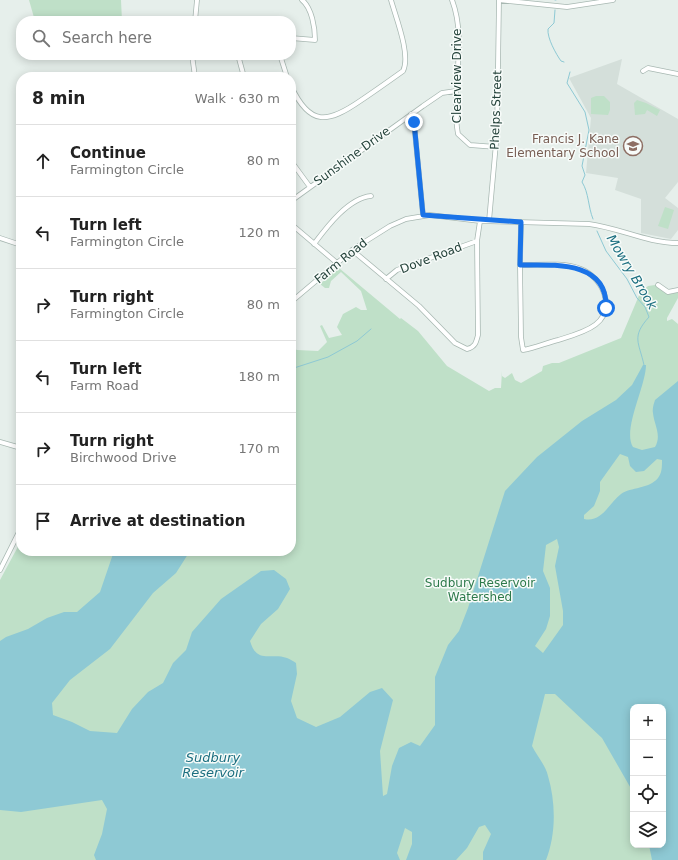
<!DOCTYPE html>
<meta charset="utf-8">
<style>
body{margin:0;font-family:"DejaVu Sans",sans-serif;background:#f6f6f6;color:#222}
.controls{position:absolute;right:12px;bottom:12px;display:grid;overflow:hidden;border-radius:8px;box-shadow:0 2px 10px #0003}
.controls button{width:36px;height:36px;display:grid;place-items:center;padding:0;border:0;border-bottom:1px solid #e0e0e0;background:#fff;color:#222;font:20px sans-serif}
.stop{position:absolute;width:12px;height:12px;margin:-9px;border:3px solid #1a73e8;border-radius:50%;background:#fff}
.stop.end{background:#1a73e8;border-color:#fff;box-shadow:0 1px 4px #0008}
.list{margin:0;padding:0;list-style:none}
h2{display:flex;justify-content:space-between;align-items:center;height:52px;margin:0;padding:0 16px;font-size:17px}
h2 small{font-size:13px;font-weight:400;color:#767676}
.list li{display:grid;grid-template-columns:26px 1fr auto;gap:12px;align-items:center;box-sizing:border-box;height:72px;padding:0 16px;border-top:1px solid #e0e0e0}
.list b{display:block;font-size:15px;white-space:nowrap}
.list p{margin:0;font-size:13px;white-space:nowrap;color:#767676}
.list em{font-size:13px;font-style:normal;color:#767676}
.icon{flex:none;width:22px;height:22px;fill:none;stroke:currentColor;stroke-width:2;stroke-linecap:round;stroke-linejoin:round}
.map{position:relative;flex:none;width:678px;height:860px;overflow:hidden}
.search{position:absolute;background:#fff;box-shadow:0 2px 10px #0003;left:16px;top:16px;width:280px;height:44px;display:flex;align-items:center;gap:10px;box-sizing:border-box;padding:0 14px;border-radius:16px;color:#767676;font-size:15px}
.panel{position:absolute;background:#fff;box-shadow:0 2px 10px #0003;left:16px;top:72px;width:280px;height:484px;border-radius:16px}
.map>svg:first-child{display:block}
</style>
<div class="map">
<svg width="678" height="860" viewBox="0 0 678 860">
<rect width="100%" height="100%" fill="#e6efeb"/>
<path fill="#d4dfda" d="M622,59L617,84L678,119V182L665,198L678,208V230L671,239L641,233V199L615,190L618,178L586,173L591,118L569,78Z"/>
<path fill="#bfe0c8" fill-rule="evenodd" d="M29,0H121L122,21H35Z
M596,96H604L610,102V110L608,115L591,114V98Z
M637,100L646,103L660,110L657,116L647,110L645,114L635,115L634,103Z
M665,207L674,210L668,229L658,226Z
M339,268L400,319L401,318L418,331L447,366L489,391L495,388H501L502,371V376L505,378L512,373L515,380L521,383L542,371L543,366L552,363H559L621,338L640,293L648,286L655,285L671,294L678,291V298L667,318V321L672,319L678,324V860H0V580L21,541V551H291V347L297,350L318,351L327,342L320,326L322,325L329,338L342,335L337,327L343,314L356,307L361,310H367L361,291L341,272L331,281L329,288H325L320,284ZM633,707H663V845H633Z"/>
<path fill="#8ec9d4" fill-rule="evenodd" d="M643,365H646C646,386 622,430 633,447L642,450L655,447C662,435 654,425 653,413C652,409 654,403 655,400L678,381V860H652L649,845H663V707H633V792L602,738L555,694H545L532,746C537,756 546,766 548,776C556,803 556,835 546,860H483V852L491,834L485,825L479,827L467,848L456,860H406L412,844V832L405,828L397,853L400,860H96L94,855L102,834L107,809L102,800L21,812L0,810V641L6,637L28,629L47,618L64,612H77L100,592L114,551H190L176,573L153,593L110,649L70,680L52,703L53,715L72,722L90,731L117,733L132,709L148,692L163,683L173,663L186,650L192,632L221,599L261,571L274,570L286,579L290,589L278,609L261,624L250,641C257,665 271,652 287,658C290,659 293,661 296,663L297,674L291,701L297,718L316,727L340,717L370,692L382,688L393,700L380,751L383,796L387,794L392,766L399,748L411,742L420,746L435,725V677L448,645L459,631L468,608L505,491L537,457L582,421L616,400L632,385ZM620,454L628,457L630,466L636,472L644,471L657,459L662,460C662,467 662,473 658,478C649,489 631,487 621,494C609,503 602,523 584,519V515L594,506L600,491V482ZM557,539L559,547L555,566L563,611V625L543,653L535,646L546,629L550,616V588L543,571L546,545Z"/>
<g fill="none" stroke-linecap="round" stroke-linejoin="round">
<path stroke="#8ec9d4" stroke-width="1" d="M555,0H556
M555,10L554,23L548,29C547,38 556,54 561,61L564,62
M570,72L567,83L585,112L589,130L582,166L585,175L582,182C589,193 588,207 593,219
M597,231L606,251L627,279L637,298L645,307L649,317C631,337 639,342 644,365
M291,369L328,357L357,341L371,329"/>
<g stroke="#a8b8b2" stroke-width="5.5">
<path id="minor" d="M452,0C468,42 450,90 458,134L470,145L496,147
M499,0L567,7L613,0
M195,21L197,0
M291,38L315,40C315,28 312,8 302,0
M192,55L195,77
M238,55L244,77
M280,55L287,77
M643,71L648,68L678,74
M291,86C310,127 328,123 360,101C375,91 389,81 403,71C411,55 396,18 391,0
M411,114L414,123L423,215
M291,161L310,187
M291,201L423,106L442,93L456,91
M489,221L497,132L499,0
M291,224L337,263
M0,238L21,245
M314,244C326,228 348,198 371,196
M352,250L419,306L455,343L467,349C475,347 476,343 478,335L477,241L480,221
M520,265L521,337L523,350C535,348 546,343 558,340C581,333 615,325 604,293C600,282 591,273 581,269C563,262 539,265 520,265L521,222
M386,279L397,270L477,241
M658,285L668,292L678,290
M291,302L355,248L390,226L406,219L430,215L480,221L589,224C620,228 647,243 678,243
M0,442L21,448
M0,570L21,528"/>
</g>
<use href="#minor" stroke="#fff" stroke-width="4"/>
</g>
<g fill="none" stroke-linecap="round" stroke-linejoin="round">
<path stroke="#1a73e8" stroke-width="5" d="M414,122L423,215L521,222L520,265C553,265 608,260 606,308"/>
</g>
<defs>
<g id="school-ring" transform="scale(1)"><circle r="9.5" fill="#f7fbf9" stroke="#8d6e63" stroke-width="1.5"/><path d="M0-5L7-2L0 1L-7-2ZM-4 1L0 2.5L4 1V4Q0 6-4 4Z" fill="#8d6e63"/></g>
</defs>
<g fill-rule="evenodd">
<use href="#school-ring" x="633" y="146"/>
</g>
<g text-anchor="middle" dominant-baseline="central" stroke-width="3" stroke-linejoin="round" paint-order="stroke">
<g font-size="12" fill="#24423a" stroke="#f7fbf9">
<text transform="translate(457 76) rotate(-90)">Clearview Drive</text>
<text transform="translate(496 110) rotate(-88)">Phelps Street</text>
<text transform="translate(352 156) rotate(-36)">Sunshine Drive</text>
<text transform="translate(431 258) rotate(-21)">Dove Road</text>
<text transform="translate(341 261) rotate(-39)">Farm Road</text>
</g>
<g font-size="12" fill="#785e54" stroke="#f7fbf9" text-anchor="end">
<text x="619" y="139">Francis J. Kane<tspan x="619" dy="14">Elementary School</tspan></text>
</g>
<g font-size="12" fill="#2d7a4b" stroke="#f7fbf9">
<text x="480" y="583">Sudbury Reservoir<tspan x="480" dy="14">Watershed</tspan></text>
</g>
<g font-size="13" font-style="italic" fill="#1c6f80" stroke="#f7fbf9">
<text transform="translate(632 272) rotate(59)">Mowry Brook</text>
<text x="213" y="757">Sudbury<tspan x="213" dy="15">Reservoir</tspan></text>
</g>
</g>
</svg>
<div class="controls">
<button>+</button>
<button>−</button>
<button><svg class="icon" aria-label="locate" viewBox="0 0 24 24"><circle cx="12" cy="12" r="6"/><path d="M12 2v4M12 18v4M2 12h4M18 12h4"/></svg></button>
<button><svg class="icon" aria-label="layers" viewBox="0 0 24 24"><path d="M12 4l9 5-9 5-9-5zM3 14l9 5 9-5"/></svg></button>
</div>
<div class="stop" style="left:606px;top:308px"></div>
<div class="stop end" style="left:414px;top:122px"></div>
<div class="search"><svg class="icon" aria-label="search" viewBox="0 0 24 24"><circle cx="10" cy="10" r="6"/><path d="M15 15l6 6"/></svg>Search here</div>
<section class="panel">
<h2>8 min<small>Walk · 630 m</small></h2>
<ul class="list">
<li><svg class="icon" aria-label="ahead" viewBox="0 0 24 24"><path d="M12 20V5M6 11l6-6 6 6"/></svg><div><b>Continue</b><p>Farmington Circle</p></div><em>80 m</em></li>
<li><svg class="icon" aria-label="left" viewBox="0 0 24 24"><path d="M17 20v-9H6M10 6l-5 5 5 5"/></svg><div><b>Turn left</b><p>Farmington Circle</p></div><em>120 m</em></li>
<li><svg class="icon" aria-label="right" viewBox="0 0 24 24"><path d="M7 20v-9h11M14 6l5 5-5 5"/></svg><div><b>Turn right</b><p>Farmington Circle</p></div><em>80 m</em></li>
<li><svg class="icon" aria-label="left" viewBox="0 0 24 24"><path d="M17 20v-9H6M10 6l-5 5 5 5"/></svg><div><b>Turn left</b><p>Farm Road</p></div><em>180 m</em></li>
<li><svg class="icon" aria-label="right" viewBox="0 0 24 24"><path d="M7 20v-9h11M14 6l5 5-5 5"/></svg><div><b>Turn right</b><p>Birchwood Drive</p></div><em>170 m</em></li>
<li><svg class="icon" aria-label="arrive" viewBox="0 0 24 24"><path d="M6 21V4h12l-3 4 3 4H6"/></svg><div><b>Arrive at destination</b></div></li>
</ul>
</section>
</div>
